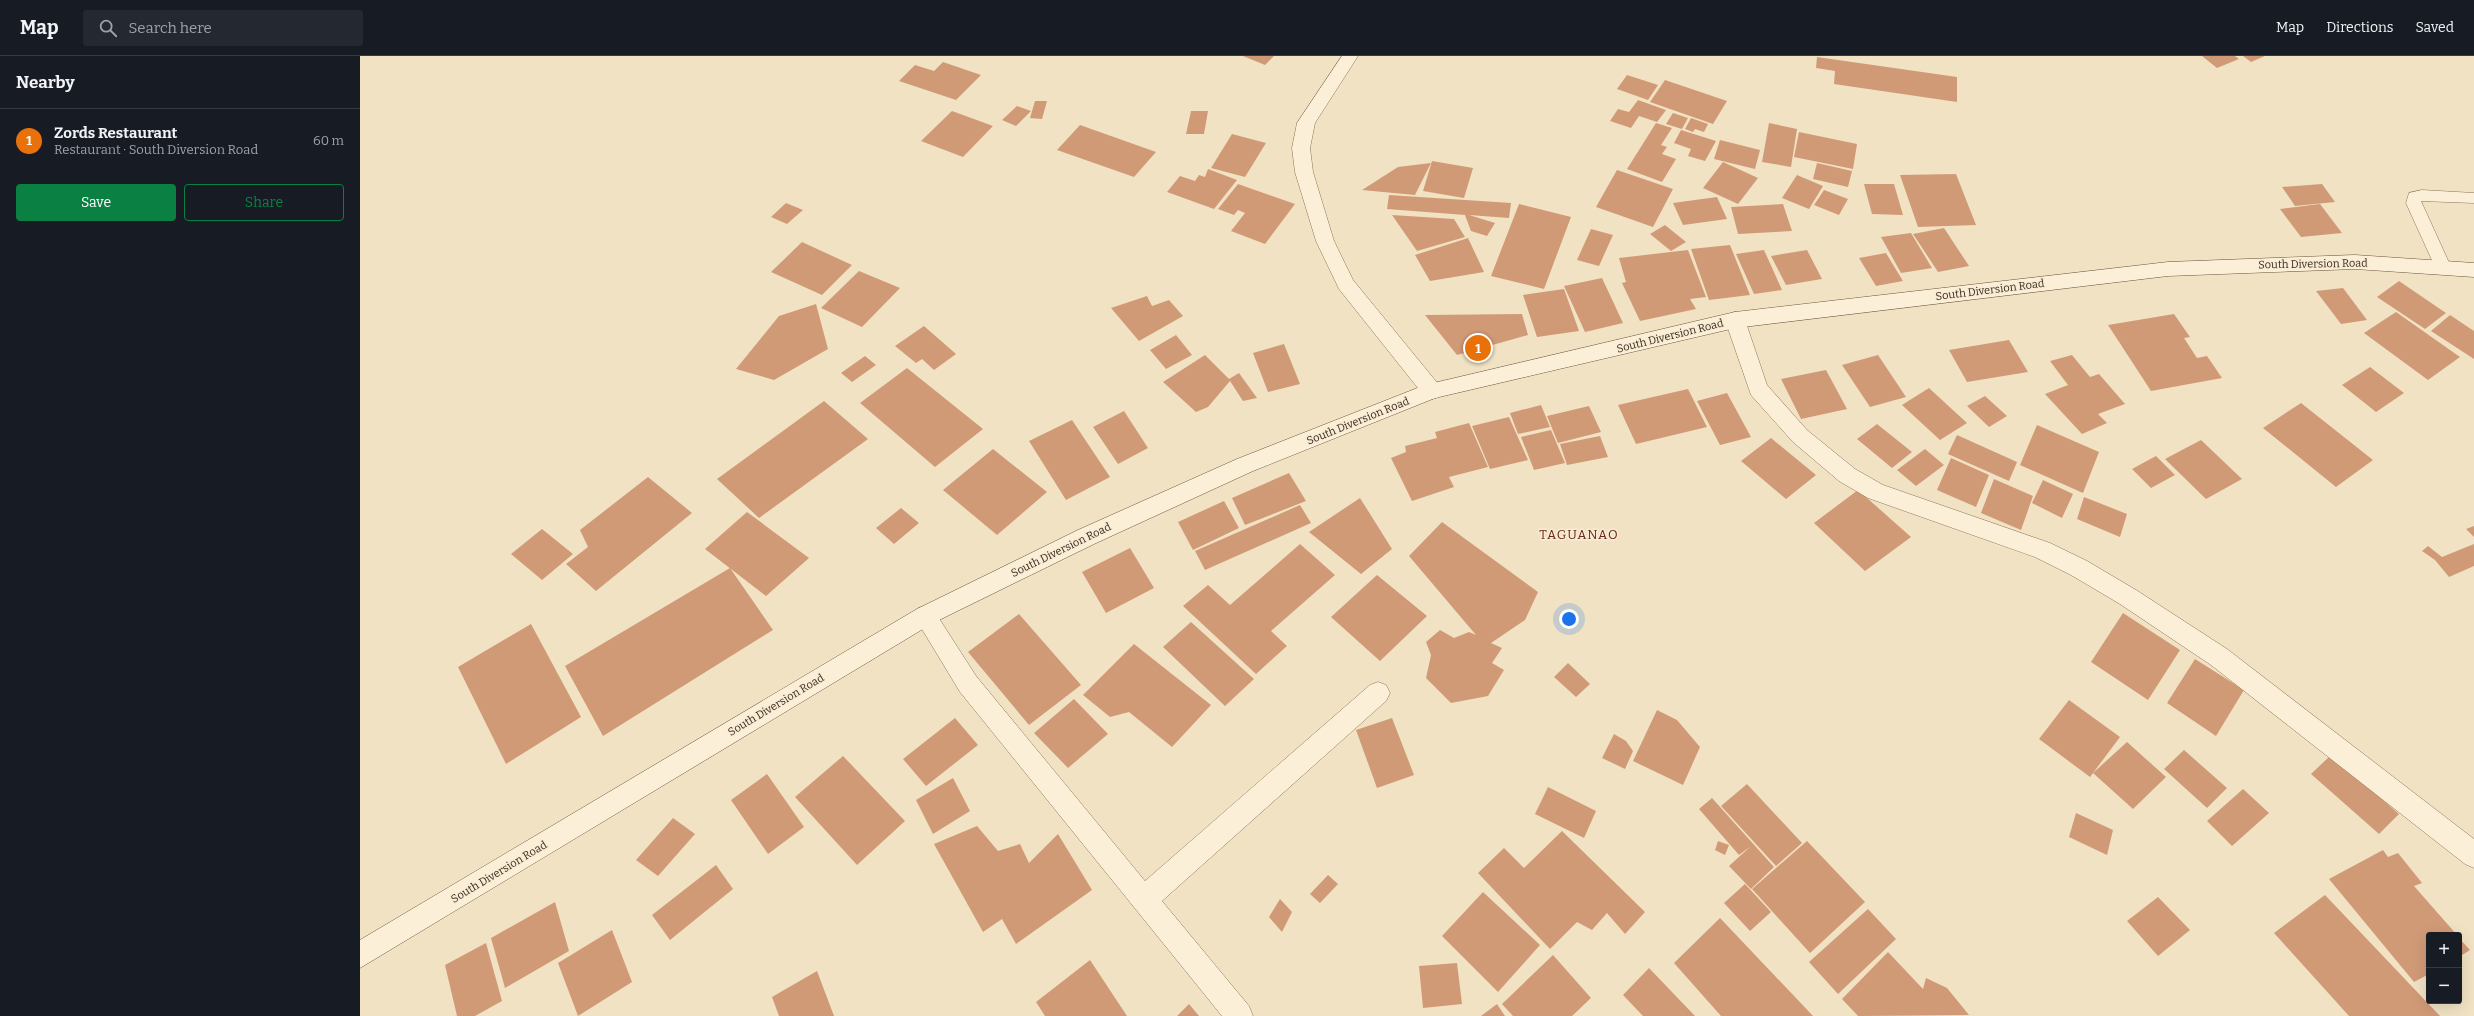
<!DOCTYPE html>
<meta charset="utf-8">
<style>
body{margin:0;font-family:Bitter,serif;background:#242831;color:#f1f3f6}
.controls{position:absolute;right:12px;bottom:12px;display:grid;overflow:hidden;border-radius:4px;box-shadow:0 4px 16px #0002}
.controls button{width:36px;height:36px;display:grid;place-items:center;padding:0;border:0;border-bottom:1px solid #363941;background:#171b24;color:#f1f3f6;font:20px sans-serif}
.you{position:absolute;left:1209px;top:563px;width:14px;height:14px;margin:-10px;border:3px solid #fff;border-radius:50%;background:#1a73e8;box-shadow:0 0 0 6px #1a73e833}
.badge{display:grid;place-items:center;width:26px;height:26px;border-radius:50%;background:#0b8043;color:#fff;font-size:13px;font-weight:700}
.pin{position:absolute;translate:-50% -50%;border:2px solid #fff;box-shadow:0 1px 4px #0006}
.list{margin:0;padding:0;list-style:none}
h2{display:flex;justify-content:space-between;align-items:center;height:52px;margin:0;padding:0 16px;font-size:17px}
h2 small{font-size:13px;font-weight:400;color:#9ea1a6}
.list li{display:grid;grid-template-columns:26px 1fr auto;gap:12px;align-items:center;box-sizing:border-box;height:64px;padding:0 16px;border-top:1px solid #363941}
.list b{display:block;font-size:15px;white-space:nowrap}
.list p{margin:0;font-size:13px;white-space:nowrap;color:#9ea1a6}
.list em{font-size:13px;font-style:normal;color:#9ea1a6}
.actions{display:flex;gap:8px;padding:12px 16px}
.actions a{flex:1;padding:9px 0;border:1px solid #0b8043;border-radius:4px;text-align:center;font-size:14px;color:#0b8043}
.actions .main{background:#0b8043;color:#fff}
.icon{flex:none;width:22px;height:22px;fill:none;stroke:currentColor;stroke-width:2;stroke-linecap:round;stroke-linejoin:round}
.map{position:relative;flex:none;width:2114px;height:960px;overflow:hidden}
header{display:flex;align-items:center;gap:24px;box-sizing:border-box;height:56px;padding:0 20px;background:#171b24;border-bottom:1px solid #363941}
header strong{font-size:19px}
nav{display:flex;gap:22px;margin-inline-start:auto;font-size:14px}
.search{width:280px;height:36px;background:#242831;display:flex;align-items:center;gap:10px;box-sizing:border-box;padding:0 14px;border-radius:4px;color:#9ea1a6;font-size:15px}
main{display:flex}
aside{flex:1;background:#171b24}
.map>svg:first-child{display:block}
</style>
<header>
<strong>Map</strong>
<div class="search"><svg class="icon" aria-label="search" viewBox="0 0 24 24"><circle cx="10" cy="10" r="6"/><path d="M15 15l6 6"/></svg>Search here</div>
<nav><a>Map</a><a>Directions</a><a>Saved</a></nav>
</header>
<main>
<aside>
<h2>Nearby<small></small></h2>
<ul class="list">
<li><span class="badge" style="background:#e8710a">1</span><div><b>Zords Restaurant</b><p>Restaurant · South Diversion Road</p></div><em>60 m</em></li>
</ul>
<div class="actions"><a class="main">Save</a><a>Share</a></div>
</aside>
<div class="map">
<svg width="2114" height="960" viewBox="0 0 2114 960">
<rect width="100%" height="100%" fill="#f1e2c4"/>
<path fill="#d19a77" d="M883,0H914L905,9Z
M1842,0H1875L1879,3L1857,12Z
M1883,0H1905L1891,6Z
M1457,1L1597,21V46L1474,28L1475,15L1456,12Z
M583,6L621,19L596,44L539,25L555,9L574,15Z
M1267,19L1298,29L1288,44L1257,33Z
M1305,24L1367,45L1353,68L1290,46Z
M1278,44L1306,54L1297,66L1279,60L1271,72L1250,65L1258,53L1269,56Z
M675,45H687L682,63L670,62Z
M657,50L671,55L656,70L642,64Z
M592,55L633,70L603,101L561,85Z
M831,55H848L844,78H826Z
M1313,57L1328,62L1322,73L1306,68Z
M1331,62L1348,68L1344,76L1335,73L1333,76L1325,73Z
M1296,67L1312,72L1301,89L1307,91L1302,98L1316,103L1302,126L1267,113Z
M1409,67L1437,73L1431,111L1402,106Z
M720,69L796,96L774,121L697,94Z
M1321,74L1356,85L1345,105L1328,100L1331,93L1314,87Z
M1439,76L1497,88L1493,113L1434,101Z
M872,78L906,87L885,121L851,112Z
M1360,84L1400,94L1395,113L1354,103Z
M1072,105L1113,112L1104,142L1063,135Z
M1363,106L1398,122L1378,148L1343,132Z
M1071,107L1055,139L1002,134L1038,111Z
M1457,107L1492,115L1488,131L1453,123Z
M848,113L877,124L854,153L807,136L820,120L835,125L839,119L845,121Z
M1257,114L1313,133L1293,171L1236,151Z
M1596,118L1616,169L1558,171L1540,119Z
M1437,119L1463,130L1449,153L1422,142Z
M878,128L935,148L905,188L871,175L885,157L878,154L874,159L858,153Z
M1504,128H1534L1543,159L1512,158Z
M1962,128L1975,146L1935,150L1922,131Z
M1464,134L1488,143L1479,159L1454,149Z
M1029,139L1151,147L1149,162L1109,159L1135,167L1127,180L1111,175L1105,159L1027,153Z
M1357,141L1367,163L1323,169L1313,147Z
M426,147L443,154L427,168L411,161Z
M1159,148L1211,161L1184,233L1131,220Z
M1423,148L1432,175L1378,178L1371,151Z
M1960,148L1982,177L1941,181L1920,153Z
M1032,159L1094,163L1105,181L1057,195Z
M1305,169L1326,186L1311,195L1290,178Z
M1584,172L1609,210L1578,216L1553,178Z
M1231,173L1253,179L1239,210L1217,204Z
M1551,177L1572,212L1541,217L1521,181Z
M1108,182L1124,216L1070,225L1055,199Z
M442,186L492,209L462,239L411,216Z
M1370,189L1390,239L1349,244L1331,193Z
M1328,194L1346,241L1330,243L1336,253L1280,265L1262,227L1266,226L1259,202Z
M1404,194L1422,234L1394,238L1376,198Z
M1447,194L1462,223L1426,229L1411,200Z
M1526,197L1543,225L1516,230L1499,202Z
M499,215L540,232L502,271L461,252Z
M1242,222L1263,267L1225,276L1204,230Z
M2039,225L2086,257L2065,273L2017,241Z
M1983,232L2007,264L1981,268L1956,235Z
M1204,233L1219,275L1177,281L1163,239Z
M787,240L792,250L809,244L823,260L779,285L751,252Z
M456,248L468,293L414,324L376,313L419,260Z
M2036,256L2100,301L2068,324L2004,277Z
M1162,258L1168,279L1097,299L1065,259Z
M1814,258L1830,281L1824,282L1837,302L1847,300L1862,322L1791,335L1748,269Z
M2090,259L2114,275V303L2071,275Z
M564,270L596,298L574,314L562,303L556,307L535,290Z
M816,279L832,299L806,313L790,294Z
M1649,284L1668,316L1607,326L1589,294Z
M924,288L940,328L908,336L893,297Z
M845,299L869,323L879,317L897,342L883,345L870,325L848,351L836,356L803,326Z
M1518,299L1546,341L1510,351L1482,309Z
M1712,299L1730,321L1739,318L1765,348L1738,358L1747,367L1722,378L1685,338L1708,329L1690,305Z
M505,300L516,309L492,326L481,317Z
M2010,311L2044,337L2016,356L1982,329Z
M547,312L623,373L575,411L500,347Z
M1466,314L1487,353L1441,363L1421,323Z
M1569,332L1607,367L1580,384L1542,349Z
M1328,333L1347,371L1276,388L1258,349Z
M1367,337L1391,381L1360,389L1337,345Z
M1625,340L1647,360L1629,371L1607,350Z
M464,345L508,383L399,462L357,423Z
M1941,347L2013,404L1976,431L1903,372Z
M1181,349L1190,371L1158,378L1150,357Z
M1229,350L1241,376L1198,387L1187,360Z
M764,355L788,392L758,408L733,371Z
M1149,361L1168,404L1130,413L1112,370Z
M712,364L750,421L706,444L669,385Z
M1109,367L1128,411L1089,421L1094,431L1052,445L1031,402L1046,396L1045,390L1077,382L1075,376Z
M1517,368L1552,396L1532,412L1497,383Z
M1677,369L1739,396L1723,437L1660,409Z
M1191,374L1205,407L1174,414L1161,381Z
M1597,379L1657,406L1649,425L1588,398Z
M1240,380L1248,401L1207,409L1200,388Z
M1411,382L1456,419L1426,443L1381,405Z
M1841,384L1882,423L1846,443L1805,403Z
M633,393L687,436L637,479L583,434Z
M1565,393L1584,409L1556,430L1537,414Z
M1796,400L1815,419L1791,432L1772,413Z
M1591,402L1629,419L1616,451L1577,434Z
M929,417L946,445L885,469L872,442Z
M288,421L332,457L236,535L206,508L228,491L220,474Z
M1634,423L1673,440L1661,474L1621,457Z
M1683,424L1713,438L1702,462L1672,447Z
M1498,434L1551,481L1505,515L1454,467Z
M1724,441L1767,458L1760,481L1717,463Z
M1000,442L1032,493L1001,518L949,476Z
M864,445L879,472L833,494L818,466Z
M940,449L951,467L845,514L835,495Z
M541,452L559,467L534,488L516,472Z
M387,456L449,502L406,540L345,493Z
M1082,466L1178,536L1165,564L1131,587L1142,592L1132,607L1144,614L1128,640L1091,647L1066,622L1071,599L1066,586L1080,574L1094,582L1109,576L1116,579L1049,500Z
M2114,470V481L2106,473Z
M182,473L213,498L182,524L151,498Z
M940,488L975,519L911,575L927,590L896,618L823,550L848,529L870,549Z
M2114,488V510L2089,521L2075,504L2062,495L2068,490L2082,501Z
M770,492L794,532L746,557L722,516Z
M370,512L413,574L243,680L205,610Z
M1017,519L1067,560L1020,605L971,561Z
M1763,557L1820,594L1788,644L1731,606Z
M659,558L721,629L669,669L608,596Z
M831,566L894,623L865,650L803,591Z
M171,568L221,661L146,708L98,611Z
M774,588L851,649L812,691L769,656L750,661L723,639Z
M1835,603L1884,634L1856,680L1807,647Z
M1208,607L1230,628L1216,641L1194,621Z
M714,643L748,678L708,712L674,677Z
M1709,644L1760,681L1730,721L1679,683Z
M1297,654L1317,664L1340,691L1323,729L1273,705Z
M595,662L618,689L566,730L543,703Z
M1032,662L1054,719L1017,732L996,674Z
M1254,678L1266,685L1273,695L1265,713L1242,702Z
M1767,686L1806,721L1773,753L1733,717Z
M1824,694L1867,732L1847,752L1804,713Z
M1971,699L2039,758L2019,778L1951,718Z
M483,700L545,765L497,809L435,741Z
M407,718L444,771L408,798L371,744Z
M593,722L610,755L573,778L556,744Z
M1387,728L1442,787L1416,810L1361,750Z
M1188,731L1236,755L1224,782L1175,758Z
M1883,733L1909,757L1872,790L1847,765Z
M1352,742L1414,811L1391,833L1369,810L1391,790L1379,799L1339,753Z
M1716,757L1753,774L1747,799L1709,781Z
M313,762L335,778L298,820L276,804Z
M617,770L638,795L660,788L669,807L698,778L732,834L656,888L642,863L623,876L574,788Z
M1202,775L1285,856L1265,878L1247,857L1232,874L1217,866L1190,893L1118,817L1144,792L1164,812Z
M1358,785L1369,789L1365,799L1355,794Z
M1447,785L1505,846L1450,897L1392,833Z
M2023,794L2028,801L2038,797L2062,827L2054,830L2097,879H2069V918L2054,926L1969,823Z
M356,809L373,833L310,884L292,859Z
M968,819L978,828L960,847L950,838Z
M1385,828L1411,856L1390,875L1364,847Z
M1123,836L1180,889L1138,936L1082,880Z
M1965,839L2080,960H1989L1914,877Z
M1798,841L1830,874L1798,900L1767,865Z
M920,843L932,856L922,876L909,861Z
M195,846L209,895L145,932L131,882Z
M1508,853L1536,883L1478,938L1449,906Z
M1360,862L1453,960H1361L1314,907Z
M252,874L272,926L218,960L198,907Z
M2099,882L2110,894L2099,901Z
M126,887L142,945L115,960H97L85,909Z
M1528,896L1563,933L1566,922L1587,932L1609,959L1498,960L1482,943Z
M1193,899L1231,942L1212,960H1153L1142,948Z
M730,904L767,960H685L676,946Z
M1097,907L1102,948L1063,952L1059,910Z
M1289,912L1335,960H1283L1263,939Z
M457,915L474,960H419L412,941Z
M829,948L839,960H817Z
M1137,948L1145,960H1121Z"/>
<g fill="none" stroke-linecap="round" stroke-linejoin="round">
<g stroke="#8d7359" stroke-width="1">
<path id="service" d="M2062,134L2114,137V147L2061,145L2091,211L2089,215H2077L2075,211L2046,147L2049,137Z"/>
</g>
<g stroke="#8d7359" stroke-width="1">
<path id="minor" d="M1375,256L1382,259L1385,264L1407,329L1447,374L1495,413L1523,429L1690,487L1727,505L1776,534L1867,593L2114,783V812L2105,808L1851,609L1760,548L1711,519L1675,501L1508,442L1479,425L1433,386L1391,339L1365,264L1368,259Z
M565,550L573,553L616,620L785,825L1010,629L1018,626L1026,629L1030,637L1026,645L802,845L889,950L893,960H862L600,636L554,560L557,553Z"/>
</g>
<g stroke="#8d7359" stroke-width="1">
<path id="tertiary" d="M982,0H998L955,67L950,92L953,116L974,185L993,224L1079,329L1082,335L1079,341L1072,343L1065,341L979,233L956,185L935,116L932,92L937,67Z"/>
</g>
<g stroke="#6f543c" stroke-width="1">
<path id="secondary" d="M1995,199L2114,207V221L1995,213L1808,220L1375,272L1075,342L893,415L734,488L573,567L0,912V884L557,553L718,474L877,403L1065,329L1375,256L1808,206Z"/>
</g>
<use href="#service" fill="#fbefd8" fill-rule="evenodd"/>
<use href="#minor" fill="#fbefd8" fill-rule="evenodd"/>
<use href="#tertiary" fill="#fbefd8" fill-rule="evenodd"/>
<use href="#secondary" fill="#fbefd8" fill-rule="evenodd"/>
</g>
<g text-anchor="middle" dominant-baseline="central" stroke-width="3" stroke-linejoin="round" paint-order="stroke">
<g font-size="11" fill="#3c2b1e" stroke="#f8ecd4">
<text transform="translate(1953 208) rotate(-1)">South Diversion Road</text>
<text transform="translate(1630 234) rotate(-7)">South Diversion Road</text>
<text transform="translate(1310 280) rotate(-14)">South Diversion Road</text>
<text transform="translate(998 365) rotate(-22)">South Diversion Road</text>
<text transform="translate(701 494) rotate(-26)">South Diversion Road</text>
<text transform="translate(416 649) rotate(-31)">South Diversion Road</text>
<text transform="translate(139 816) rotate(-31)">South Diversion Road</text>
</g>
<g font-size="13" letter-spacing="1" fill="#6b291a" stroke="#f8ecd4">
<text x="1219" y="478">TAGUANAO</text>
</g>
</g>
</svg>
<div class="controls">
<button>+</button>
<button>−</button>
</div>
<div class="you"></div>
<div class="pin badge" style="left:1118px;top:292px;background:#e8710a">1</div>
</div>
</main>
